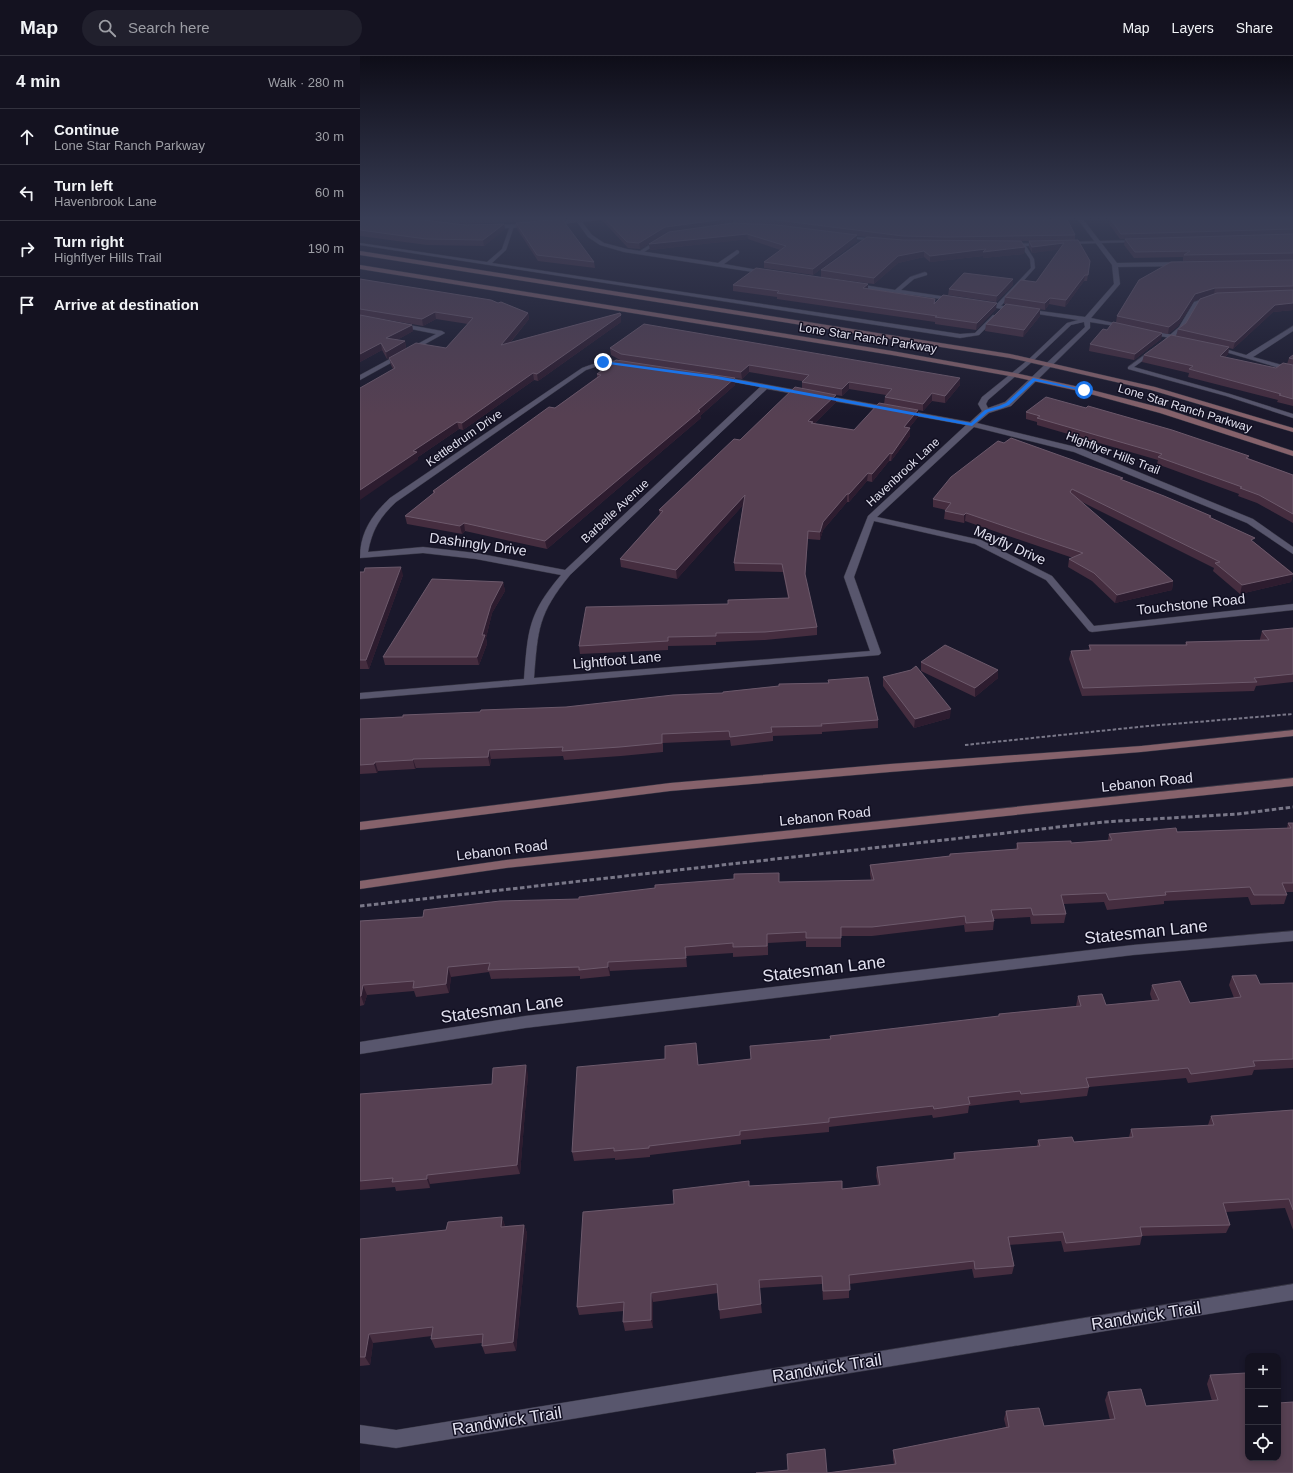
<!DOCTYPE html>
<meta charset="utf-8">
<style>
body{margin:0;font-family:Helvetica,sans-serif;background:#21202d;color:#f1f3f6}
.controls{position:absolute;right:12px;bottom:12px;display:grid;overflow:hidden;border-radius:8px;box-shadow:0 2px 6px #0003}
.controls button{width:36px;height:36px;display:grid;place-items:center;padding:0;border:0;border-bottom:1px solid #33323e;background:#141220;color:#f1f3f6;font:20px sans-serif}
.stop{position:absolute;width:12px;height:12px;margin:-9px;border:3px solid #1a73e8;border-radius:50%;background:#fff}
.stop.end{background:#1a73e8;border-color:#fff;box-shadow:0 1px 4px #0008}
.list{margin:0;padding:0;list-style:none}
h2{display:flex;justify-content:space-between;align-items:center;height:52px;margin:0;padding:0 16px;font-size:17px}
h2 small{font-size:13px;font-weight:400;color:#9d9ea5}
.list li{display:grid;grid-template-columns:26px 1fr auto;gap:12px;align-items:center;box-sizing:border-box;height:56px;padding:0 16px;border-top:1px solid #33323e}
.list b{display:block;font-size:15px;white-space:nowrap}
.list p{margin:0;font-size:13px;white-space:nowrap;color:#9d9ea5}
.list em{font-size:13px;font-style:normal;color:#9d9ea5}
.icon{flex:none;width:22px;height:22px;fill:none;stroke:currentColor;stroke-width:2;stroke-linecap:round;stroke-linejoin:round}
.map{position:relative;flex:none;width:933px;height:1417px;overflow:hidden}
header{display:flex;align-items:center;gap:24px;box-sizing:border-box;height:56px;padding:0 20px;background:#141220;border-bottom:1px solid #33323e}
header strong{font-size:19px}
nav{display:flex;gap:22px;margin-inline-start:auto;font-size:14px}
.search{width:280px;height:36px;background:#21202d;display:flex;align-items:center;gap:10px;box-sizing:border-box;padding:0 14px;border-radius:22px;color:#9d9ea5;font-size:15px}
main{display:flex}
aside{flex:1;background:#141220}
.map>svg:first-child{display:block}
</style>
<header>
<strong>Map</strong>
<div class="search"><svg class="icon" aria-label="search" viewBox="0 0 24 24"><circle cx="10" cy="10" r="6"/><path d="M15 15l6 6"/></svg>Search here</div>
<nav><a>Map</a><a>Layers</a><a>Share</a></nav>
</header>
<main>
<aside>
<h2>4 min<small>Walk · 280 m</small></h2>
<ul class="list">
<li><svg class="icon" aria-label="ahead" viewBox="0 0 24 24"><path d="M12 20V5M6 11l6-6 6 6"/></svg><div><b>Continue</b><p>Lone Star Ranch Parkway</p></div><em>30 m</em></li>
<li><svg class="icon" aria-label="left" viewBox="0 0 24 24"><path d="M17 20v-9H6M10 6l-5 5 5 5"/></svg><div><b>Turn left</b><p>Havenbrook Lane</p></div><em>60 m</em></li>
<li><svg class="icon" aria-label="right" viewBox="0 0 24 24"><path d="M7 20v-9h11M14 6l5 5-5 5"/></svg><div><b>Turn right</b><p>Highflyer Hills Trail</p></div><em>190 m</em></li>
<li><svg class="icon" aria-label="arrive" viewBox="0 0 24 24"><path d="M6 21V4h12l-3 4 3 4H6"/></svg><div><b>Arrive at destination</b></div></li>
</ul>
</aside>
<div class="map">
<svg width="933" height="1417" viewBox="0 0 933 1417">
<rect width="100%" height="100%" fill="#1a182b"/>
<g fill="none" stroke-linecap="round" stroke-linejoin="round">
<g stroke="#363543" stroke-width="1">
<path id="service" d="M152,169L154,170L146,194L132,207L600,278L615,277L633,259L638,260L619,279L600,282L0,189V187L127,206L142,193L150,170Z
M485,180L516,183L518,184L516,185L487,182Z
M297,184L301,185L281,198L277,197Z
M775,184L777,186L708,188L706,187L708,186Z
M681,187L683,189L666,190L674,203L675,212L640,251H636V249L671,212L670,203L661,190H652L650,188Z
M848,241L852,242L838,248L823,273L807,287H803V285L819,271L834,246Z
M791,294L796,295L774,311L870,338L933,358V362L866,340L768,313V311Z"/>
</g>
<g stroke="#363543" stroke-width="1">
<path id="minor" d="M218,162H241L239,164L222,166L232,179L244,187L267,193L358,207L377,194L379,195V197L364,208L409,216L406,218L264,196L240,189L228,181L217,166L189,170L186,168Z
M662,162H688L685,164H665Z
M717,162H722L757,207L821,206L824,208L821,210L758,211L760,228L731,262L768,270V272L730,266V272L651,350L629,357L617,367L720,392L893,463L933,491V498L887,467L714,396L614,371L517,461L621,484L692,520L734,570L933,548V554L732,576L729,575L686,524L615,488L514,465L494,521L521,597L519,599L0,643V637L164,623C168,574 168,558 201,519L116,503L63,497L0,502C0,476 12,459 30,442L222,312C235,307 256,300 269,309L266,311L244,308L226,314L36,446C20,461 12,474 8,496L63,491L116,497L205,514L400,331L358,323L357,322L360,320L610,366L622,355L618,348L622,341L669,303L707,267L718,264L623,250L620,248L621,247L725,261L754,228L752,209ZM724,266L725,271L645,346L628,352L626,348L628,344L673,305L711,269ZM407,333L606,369L508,460L484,521L510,595L174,622C178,573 178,558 210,519Z
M170,168L173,170L172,171L129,173L126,171L129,169Z
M565,216L567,217V219L554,223L541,234L594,242L597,244L596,245L492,231L489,229L492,227L535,234L550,221Z
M38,267L82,275L85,277L0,324V319L76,278L36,270L35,269Z
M933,270V275L893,301L933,312V316L852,292L855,290L886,299Z
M789,274L823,281L826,283L823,285L787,277L786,276Z
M933,875V885L773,899L165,972L0,998V986L165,960L773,889Z
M933,1228V1244L36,1392L0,1387V1369L36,1374Z"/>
</g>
<g stroke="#363543" stroke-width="1">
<path id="secondary" d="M0,195L650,298L795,331L933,372V376L791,334L650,302L0,199Z
M0,209L532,295L655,317L724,332L806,353L933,395V400L800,357L723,336L655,321L532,299L0,213Z
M933,674V680L781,696L530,716L310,735L0,774V766L310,727L530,708L781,690Z
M933,722V730L146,812L0,833V825L146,804Z"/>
</g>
<path stroke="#797788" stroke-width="2" stroke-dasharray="3.5 2" stroke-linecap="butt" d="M605,689L788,670L933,658"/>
<path stroke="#797788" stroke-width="3" stroke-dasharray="4.5 2.5" stroke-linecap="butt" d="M0,850L743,766L878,758L933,751"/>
<use href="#service" fill="#58566d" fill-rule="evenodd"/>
<use href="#minor" fill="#58566d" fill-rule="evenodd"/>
<use href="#secondary" fill="#86626b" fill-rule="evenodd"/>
</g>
<path fill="#452d3f" d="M0,162H199V164L234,206L235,212L178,205L157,173L156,167L198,164L106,168L61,163L145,173L124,190L67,189L0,180Z
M241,162H680L681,164L715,179V184L730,205L727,225H724L705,251L689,248L685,254L644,248L645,241L676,226L700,193L672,197L669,191V185H672H661L665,191L664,198L623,202V200L570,206L564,201L538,207L514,228L461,221V214L506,181L497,180V185L453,219L404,212V206L420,194L388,183L290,194L289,188L308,176L306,177L280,193L268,192L242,164Z
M750,162H933V204L823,205V201L774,202L764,189L765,183H760L749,168Z
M933,204V254L913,256L873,293L869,292L868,298L865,301L916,312L927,308L929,302L933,299V350L917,346L918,344L828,321L829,317L782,306L784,299L816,280L818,273L826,267L844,242L834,245L818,270L808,278L802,277L801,283L774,304L729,295L730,288L747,274L756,266L757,260Z
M0,223L138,247L168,257L169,263L150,287L261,266L178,325L174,324L103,374L99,373L58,401V404L33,313L31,309L29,302L86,292L108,268L76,263L63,270L0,259Z
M508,228V233L575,243V247L636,253L616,274L575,268V266L417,243V241L373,235V229Z
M653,229L636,246L588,239L589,233Z
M0,259L52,269L53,275L37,284L45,285L46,292L27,303L22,294L0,306Z
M680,260L663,281L625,275L626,268Z
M250,292L600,322V329L585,347L572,345L563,355L524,348L525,341L526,339L489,333L482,340L476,339V346L454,368L494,374L558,354V361L549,372L550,380L531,405H529L512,426L507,425L489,446H487L463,474L460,484L448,483L445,521L457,571V579L405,584L356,586V589L308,590V594L220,598L219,590L368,548L428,542L423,516L375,515L374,507L383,449L317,523L261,511L260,503L300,459L299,454L380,384L442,333V325L389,316L382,323L375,322V329L340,360L341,362L187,493L105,475L102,478L47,468L45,460L73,438V435L195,352L237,321V318L262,305L251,299Z
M666,356L889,400L888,402L933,419V467L897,447L878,440L879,438L797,408L798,404L677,369V366L666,363Z
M762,424L851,460L850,462L894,486L933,517L931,526L880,538L853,515L854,512L720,445L813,525L812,534L755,547L732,525L708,511L709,503L713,502L605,465L604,467L584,463L585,455L586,454L573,451V443Z
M0,516L43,519L9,613H0Z
M143,526L145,535L132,557L126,582L127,588L119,609H25L23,601Z
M933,572V626L896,630L894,635L722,640L709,603L711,595L729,594V589H825L826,586L900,584V583L902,575Z
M561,606L638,622L615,641L561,615Z
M523,621L590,662L554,672L523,630Z
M468,624L518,664V672L462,676V678L413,680V685L371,690L370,684L303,687V696L261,700L204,704L203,700L131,703L130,710L56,712L55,713L18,715L17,717L0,718V663L206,651L363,637L468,627Z
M928,767H933V836H926L927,839L924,848L891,849L888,841L804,845V848L747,854L744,846L704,848L706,858L704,867L671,868L670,861L633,863L634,865L633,874L605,876L604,869L512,880H481V891H446V885L408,887V899L373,901V897L326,900L327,911L250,915V920L220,923V920L131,923L129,916L91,921L89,937L56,941L54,935L7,939L4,949L0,950V865L63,861L219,843L419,826L511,824L510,818V809L589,800L590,798L656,793L657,787H711L748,784L749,778L927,772Z
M872,920L900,928L933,927V1012L894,1014L892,1019L828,1027L826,1022L729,1031L727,1040L660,1047L659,1044L609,1050L608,1057L573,1062L572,1059L469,1071V1076L381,1084V1088L290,1099V1101L255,1104V1102L214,1105L212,1096L305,1003L336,987L338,1009L391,1003L470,983V980L638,961L639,958L716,950L718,940L746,949L792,944L790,938L792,929L830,947L874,942L869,929Z
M168,1018L160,1118L70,1128V1132L36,1135L35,1131L0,1134V1038L132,1028Z
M933,1054V1174L925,1152L866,1156L870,1169L866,1177L782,1180L780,1189L704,1196L701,1185L649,1189L654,1210L652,1218L614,1222L612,1213L489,1228V1242L463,1244L462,1228L399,1232L402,1257L360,1263L358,1237L293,1246V1272L265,1275L263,1266L264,1255L219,1259L217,1251L314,1148L389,1130L482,1133L518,1129L516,1120L517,1111L593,1103L594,1097L677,1090L678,1084L714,1086L769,1081L771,1073L848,1070V1069L851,1060Z
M142,1161L145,1170L164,1169L167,1177L156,1295L125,1298L122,1290V1287L75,1292L71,1283L72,1280L13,1287L10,1309L0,1310V1183L86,1174Z
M850,1319L888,1402L933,1417H396L428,1414L467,1417L534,1408L533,1402V1394L646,1371L644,1363L646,1355L684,1370L750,1364L745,1344L748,1336L786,1350L852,1345L847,1328Z"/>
<path fill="#2d1c2f" d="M373,162V168L306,177L280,193L279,187L305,171Z
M144,168L145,173L124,190L123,184Z
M387,178L388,183L290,194L289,188Z
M497,179V185L453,219V213Z
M704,187V193L672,197V191Z
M665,191L664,198L623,202V200L570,206V200L626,193Z
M564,195V201L538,207L514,228V222L538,200Z
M725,219L724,225L705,251L706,244Z
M653,223V229L636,246L637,240Z
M508,228V234L503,232Z
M855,232L854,238L834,245L818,270L808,278L809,271L835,238Z
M690,242L689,248L685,254V247Z
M637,247L636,253L616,274L617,267Z
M933,247V254L913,256L873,293L875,286L915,249Z
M680,253V260L663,281L664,274Z
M75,256L76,263L63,270L62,263Z
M168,257L169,263L142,296L141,289Z
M261,259V266L178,325L177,318Z
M52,269L53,275L28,289L26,282Z
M802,277L801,283L774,304L775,298Z
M45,285L46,292L27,303L26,296Z
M21,287L22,294L0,306V298Z
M869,291L868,298L859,306L860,300Z
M389,309V316L382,323L381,316Z
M173,317L174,324L103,374L102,367Z
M375,322V329L340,360L341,362L187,493L185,485Z
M600,322V329L585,347V340Z
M489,326V333L482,340V333Z
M572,337V345L563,355V348Z
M476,339V346L453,369L448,365Z
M558,354V361L543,379L544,371Z
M97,366L99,373L58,401V404L0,444V434L53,395Z
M550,372V380L531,405L532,398Z
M530,397L529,405L512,426V418Z
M508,417L507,425L489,446V438Z
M487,438V446L463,474L460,484V476L463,466Z
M385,439V447L317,523L316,514Z
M606,457L605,465L604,467V459Z
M104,467L105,475L102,478L100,470Z
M448,475V483L445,527V518Z
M41,511L43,519L9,613L6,604Z
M933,518L931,526L880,538L882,529Z
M813,525L812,534L755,547L757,539Z
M143,526L145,535L132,557L126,582L127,588L119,609L117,601L131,549Z
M638,614V622L615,641V632Z
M591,653L590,662L554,672L555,663Z
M129,694L131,703L130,710L128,701Z
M53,703L56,712L55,713L53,704Z
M15,706L18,715L17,717L14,708Z
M248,906L250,915V920L248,911Z
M88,911L91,921L89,937L86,928Z
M3,929L7,939L4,949L1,940Z
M166,1009L168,1018L160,1118L157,1109Z
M67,1119L70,1128V1132L67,1123Z
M142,1161L145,1170L144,1180L141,1171Z
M164,1169L167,1177L156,1295L153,1286Z
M291,1237L293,1246V1272L291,1264Z
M9,1278L13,1287L10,1309L5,1301Z"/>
<path fill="#564052" stroke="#6c596b" d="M0,162H47L105,169L144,168L123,184L66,183L0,174Z
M244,162H680L681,164L707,163L715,179L586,181L543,180L417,164L373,162L305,171L279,187L267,186Z
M750,162H933V173L761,178Z
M202,163L234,206L177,199L156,167Z
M373,167L417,169L497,179L453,213L404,206L426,190L387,178L289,188L309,176Z
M933,178V197L824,199L830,195L775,196L765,183Z
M507,181L543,184L661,185L665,191L623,196L626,193L570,200L564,195L538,200L514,222L461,214Z
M718,184L730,205L728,219H725L706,244L690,242L685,247L645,241L661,224L676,226L704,187L672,191L669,185Z
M933,204V230L855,232L835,238L819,263L809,271L757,260L779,224L811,206Z
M396,212L508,228L503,232L575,243L574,248L583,239L637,247L617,267L575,261L577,260L417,237L419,235L373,229Z
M604,217L653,223L637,240L589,233Z
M0,223L131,244L138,247L141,246L168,257L141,289L260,257L261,259L177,318L173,317L102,367L97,366L53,395L57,396L0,434V332L35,312L29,302L56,287L86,292L113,262L75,256L62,263L0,253Z
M933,234V247L915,249L875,286L818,273L826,267L840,243L857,237Z
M646,248L680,253L664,274L626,268Z
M0,259L52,269L26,282L45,285L26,296L21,287L0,298Z
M753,266L802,277L775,298L730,288L743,273L747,274Z
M284,268L600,322L585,340L572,337L563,348L525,341L532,333L489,326L482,333L442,326L449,319L389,309L381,316L261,298L250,292Z
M811,279L869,291L860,300L916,312L923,307L933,309V343L919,339L921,338L829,313L833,310L784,299Z
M933,299V303L929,302Z
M256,304L375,322L338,354L340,355L185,485L104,467L100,470L45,460L75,436L73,435L189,351L195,352L241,319L237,318Z
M435,331L476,339L448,365L453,366L451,367L494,374L519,347L558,354L544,371L550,372L532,398L530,397L512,418L508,417L489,438H487L463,466L460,476L448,475L445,518L457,571L405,576L356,577V580L308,581V585L219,590L226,551L368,548V544L429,542L422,508L374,507L385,439L316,514L260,503L303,455L299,454L374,383L380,384Z
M686,341L726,352L728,350L812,374L889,400L886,402L933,419V458L899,439L880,432L882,431L798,401L802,398L677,362L680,360L666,356Z
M651,382L763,422L760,423L804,440L851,460L849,461L895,482L891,484L933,518L882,529L855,507L860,506L712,433L710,436L813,525L757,539L734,517L709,503L723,497L606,457L604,459L585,455L591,447L573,443L591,421L638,385L644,387Z
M41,511L6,604H0V516H4L5,512Z
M72,523L143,526L131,549L122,579H125L117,601H23Z
M933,572V618L894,622L897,626L723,632L711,595L731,594L729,589H827L826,586L909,584L902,575Z
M585,589L638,614L615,632L561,606Z
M556,610L591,653L555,663L523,621L551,614Z
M508,621L518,664L461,668L462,670L411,671L412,676L370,681L369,675L302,678V687L260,691L202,695L203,691L129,694L128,701L53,703V704L15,706L14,708L0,709V663L43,661V659L120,656L121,654L206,651L313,639L363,637V636L419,630V628L469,627L468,624Z
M928,767H933V827H922L927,839H894L890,831L805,836L806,839L749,844L746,837L701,839L706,858L673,859L671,852L631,854L634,865L606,867L605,860L512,871H481V882H446V876L407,878V890L373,891V887L325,891L326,902L248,906V911L219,914V911L128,914L130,907L88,911L86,928L53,932L54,925L3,929L1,940H0V865L63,861L64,854L140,845L219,843V841L295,832V829L374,823V818L419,817V826L514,824L510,809L590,800V798L658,793L657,787L711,785V787L752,784L749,778L816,772L817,776L931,772Z
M896,919L900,928L933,927V1003L893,1005L895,1010L831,1018L828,1012L726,1022L729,1031L661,1038L660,1035L608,1041L610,1048L574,1053L573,1050L469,1062V1066L380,1075V1079L289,1090V1092L254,1095V1092L212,1096L217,1011L305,1003V990L336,987L338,1009L391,1003L390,990L471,983L470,980L639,960V958L721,950L718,940L742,938L746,949L799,944L792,929L820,925L830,947L881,941L872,920Z
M166,1009L157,1109L67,1119V1123L32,1126L33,1122L0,1125V1038L132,1028L133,1012Z
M933,1054V1154L929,1143L863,1147L870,1169L780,1171L782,1180L706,1187L703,1176L648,1181L654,1210L615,1213L614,1205L489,1219L490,1234L463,1235L462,1220L399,1224L401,1248L359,1254L357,1228L291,1237V1264L263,1266L264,1246L217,1251L223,1156L314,1148L313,1134L389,1125V1130L482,1125V1133L520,1129L517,1111L595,1103L594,1097L680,1090L678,1084L712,1081L714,1086L773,1081L771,1073L854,1069L851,1060Z
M142,1161L141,1171L164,1169L153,1286L122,1290L123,1278L71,1283L73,1271L9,1278L5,1301H0V1183L86,1174L88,1166Z
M886,1317L888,1323V1402H918V1347L933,1346V1417H396L428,1414L427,1398L465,1393L467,1417L536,1408L533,1394L649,1371L646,1355L679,1352L684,1370L755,1363L748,1336L781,1333L786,1350L858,1344L850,1319Z"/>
<linearGradient id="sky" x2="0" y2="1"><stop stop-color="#0e0d18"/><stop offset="0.45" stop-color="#383d55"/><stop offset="1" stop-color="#383d55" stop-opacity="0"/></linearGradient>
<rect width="933" height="360" fill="url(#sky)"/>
<path fill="#1a73e8" d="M243,305L357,320L611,367L625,354L639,350L646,347L673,322L726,334L724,335L675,325L649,349L642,352L628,356L612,370L357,323L241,307Z"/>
<g text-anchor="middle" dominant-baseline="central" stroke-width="3" stroke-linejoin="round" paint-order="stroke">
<g font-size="12" fill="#e2e1ef" stroke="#110f21">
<text transform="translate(508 282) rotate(9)">Lone Star Ranch Parkway</text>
<text transform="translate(825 352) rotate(17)">Lone Star Ranch Parkway</text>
<text transform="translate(104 382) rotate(-35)">Kettledrum Drive</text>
<text transform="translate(753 397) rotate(21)">Highflyer Hills Trail</text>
<text transform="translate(543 416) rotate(-43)">Havenbrook Lane</text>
<text transform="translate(255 455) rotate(-43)">Barbelle Avenue</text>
</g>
<g font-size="14" fill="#e2e1ef" stroke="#110f21">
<text transform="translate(118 488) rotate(8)">Dashingly Drive</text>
<text transform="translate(650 489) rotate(24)">Mayfly Drive</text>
<text transform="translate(831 548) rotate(-6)">Touchstone Road</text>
<text transform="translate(257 604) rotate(-5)">Lightfoot Lane</text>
<text transform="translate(787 726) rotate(-6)">Lebanon Road</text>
<text transform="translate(465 760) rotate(-6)">Lebanon Road</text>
<text transform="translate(142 794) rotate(-7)">Lebanon Road</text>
</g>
<g font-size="17" fill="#e2e1ef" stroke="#110f21">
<text transform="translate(786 876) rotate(-6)">Statesman Lane</text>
<text transform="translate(464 913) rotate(-7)">Statesman Lane</text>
<text transform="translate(142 953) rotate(-8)">Statesman Lane</text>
<text transform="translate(786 1260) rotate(-9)">Randwick Trail</text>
<text transform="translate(467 1312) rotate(-9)">Randwick Trail</text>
<text transform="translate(147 1365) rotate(-9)">Randwick Trail</text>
</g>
</g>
</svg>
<div class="controls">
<button>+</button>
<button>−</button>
<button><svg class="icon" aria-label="locate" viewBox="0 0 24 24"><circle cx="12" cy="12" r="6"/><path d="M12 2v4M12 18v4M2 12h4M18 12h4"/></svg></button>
</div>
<div class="stop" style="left:724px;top:334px"></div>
<div class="stop end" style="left:243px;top:306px"></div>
</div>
</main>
